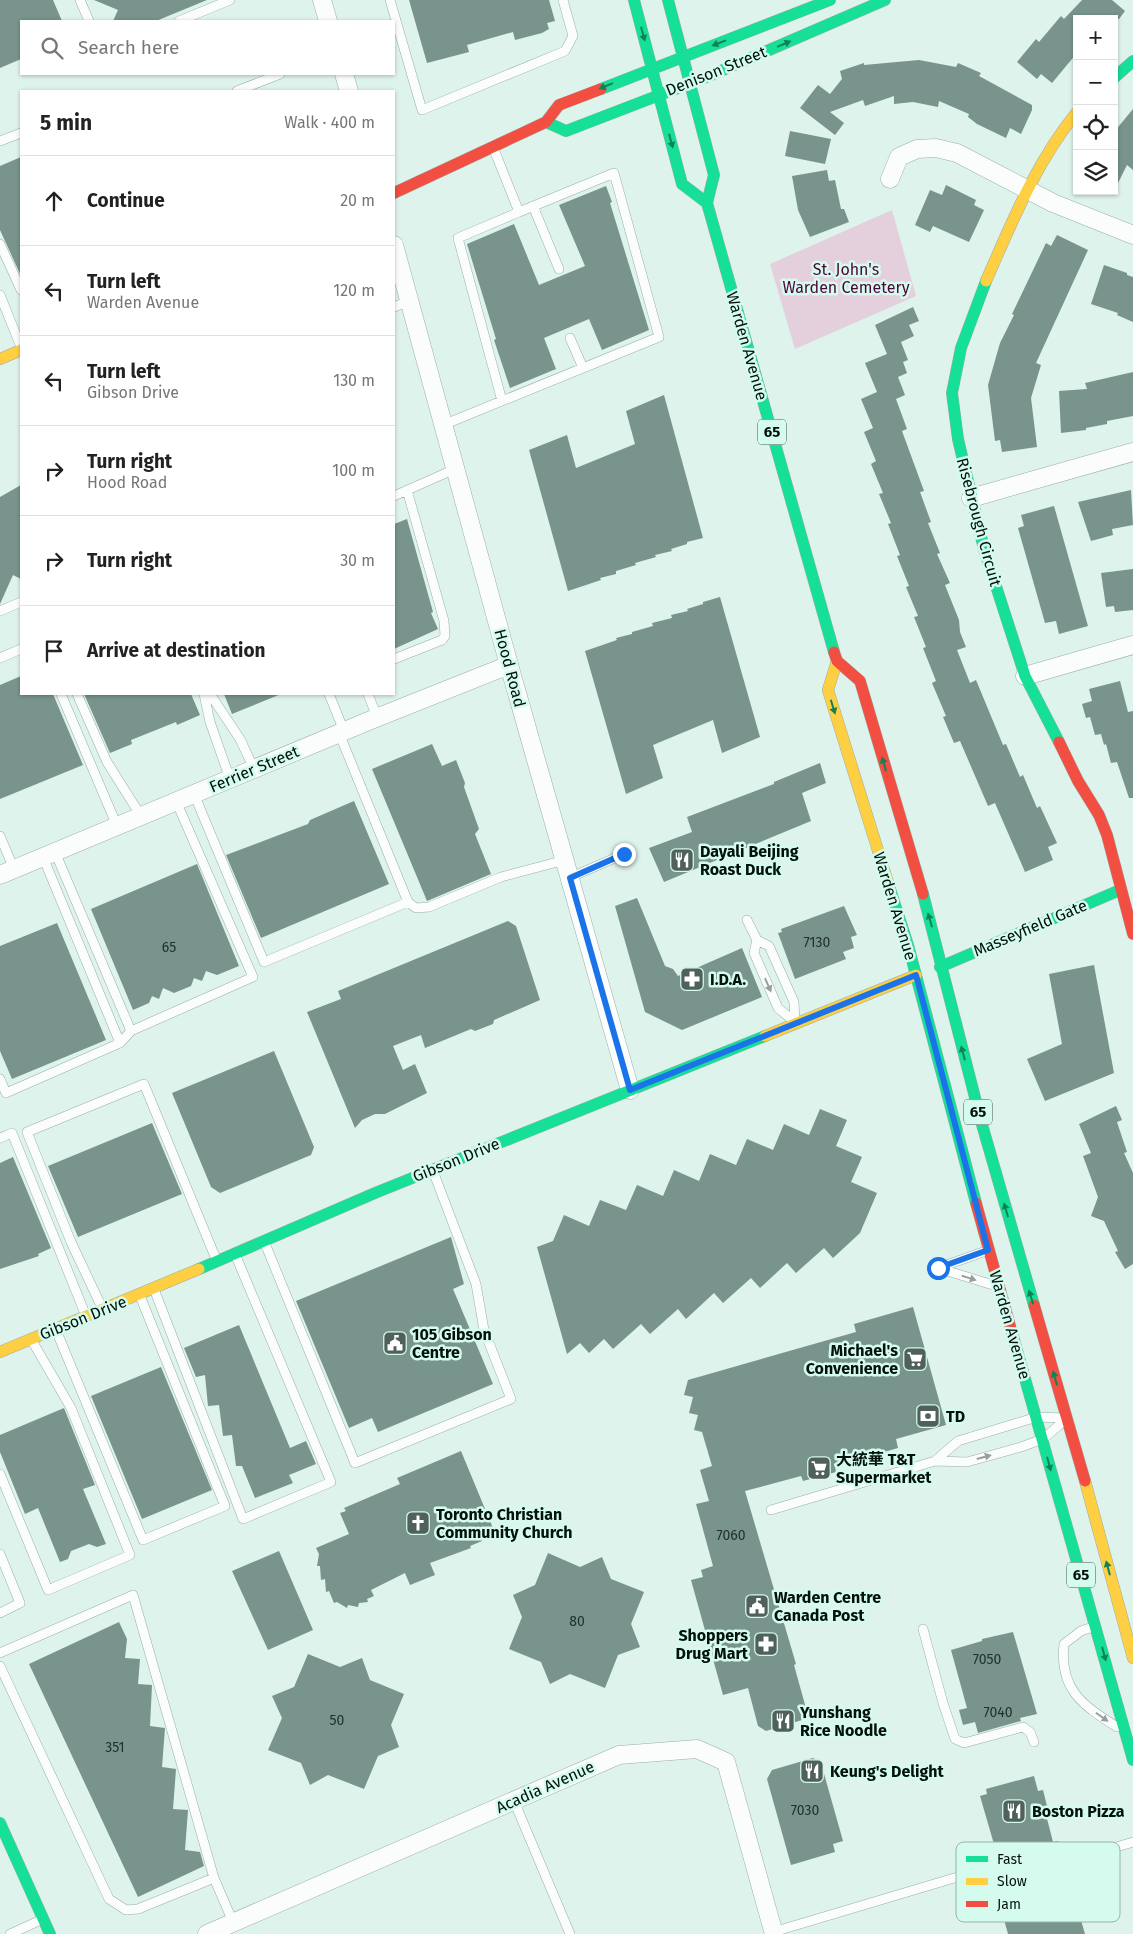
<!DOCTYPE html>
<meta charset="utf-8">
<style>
body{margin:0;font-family:"Fira Sans","Noto Sans SC",sans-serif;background:#f6f6f6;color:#222}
.controls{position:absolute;right:15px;top:15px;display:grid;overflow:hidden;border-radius:0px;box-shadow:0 1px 4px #0004}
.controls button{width:45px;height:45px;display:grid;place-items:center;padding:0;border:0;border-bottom:1px solid #e0e0e0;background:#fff;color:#222;font:25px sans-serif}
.stop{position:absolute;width:15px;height:15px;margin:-11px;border:4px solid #1a73e8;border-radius:50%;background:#fff}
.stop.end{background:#1a73e8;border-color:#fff;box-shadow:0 1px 5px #0008}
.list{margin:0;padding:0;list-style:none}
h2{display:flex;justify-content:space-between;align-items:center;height:65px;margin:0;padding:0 20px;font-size:21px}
h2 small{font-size:16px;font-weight:400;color:#767676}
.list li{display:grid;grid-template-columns:32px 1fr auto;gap:15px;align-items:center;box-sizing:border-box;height:90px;padding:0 20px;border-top:1px solid #e0e0e0}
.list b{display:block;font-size:19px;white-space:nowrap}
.list p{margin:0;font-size:16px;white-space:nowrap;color:#767676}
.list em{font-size:16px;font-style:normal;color:#767676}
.icon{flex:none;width:28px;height:28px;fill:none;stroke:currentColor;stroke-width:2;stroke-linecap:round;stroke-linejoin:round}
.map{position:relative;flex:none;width:1133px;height:1934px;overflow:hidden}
.search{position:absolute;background:#fff;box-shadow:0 1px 4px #0004;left:20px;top:20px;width:375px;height:55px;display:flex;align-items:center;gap:12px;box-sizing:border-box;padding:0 18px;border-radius:0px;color:#767676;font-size:19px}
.panel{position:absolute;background:#fff;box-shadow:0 1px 4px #0004;left:20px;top:90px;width:375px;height:605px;border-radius:0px}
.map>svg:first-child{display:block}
</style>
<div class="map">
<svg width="1133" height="1934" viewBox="0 0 1133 1934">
<rect width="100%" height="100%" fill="#ddf3eb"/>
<path fill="#e4d0dc" d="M892,210L916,296L795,349L770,264Z"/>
<path fill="#78948d" d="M0,0H53L62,21H21V59L0,68Z
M94,0H207L156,21H113L118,10Z
M409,0H549L555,21L547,23L549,29L542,33L515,40L513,32L467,45L469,52L427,63Z
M1082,0H1112L1125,11L1119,19H1077V53L1052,83L1041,74L1037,79L1017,62L1036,39L1039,42L1061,16L1064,19Z
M919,60L956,67L958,63L981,73L979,76L1032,105V110L1021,134L1010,128L1006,138L977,124L968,117L969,114L939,101L938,107L913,102L894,104V96L865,106L863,100L830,112L844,123L835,135L800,108L818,85L830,94L842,79L840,71L864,63V65Z
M1133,109V170L1127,165L1114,191V132Z
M790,131L831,139L825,164L785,156Z
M21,157V276L0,230V166Z
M827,170L829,181L835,180L841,209H844L849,222L810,237L798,210L792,176Z
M946,185L976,200L974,205L984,210L969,242L933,226L930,232L915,225L930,190L942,195Z
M606,186L612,202L610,203L649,330L602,350L589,319L544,338L556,369L510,388L494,340L496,339L467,244L514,224L539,285L585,266L559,205Z
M1057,235L1088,250L1036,363L1041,365L1031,398L1037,447L1002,452L1000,440L995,441L988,385L1000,343L1014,315L1012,314L1046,243L1051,246Z
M1104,265L1127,273V275L1133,277V322L1117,315L1118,313L1091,304Z
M913,307L919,321L909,325L914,336L901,342L908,360L903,362L907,373L898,377L905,395L896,399L907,429L902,431L924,491L920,492L931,522L928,523L940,553L937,554L950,583L945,585L959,620L960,632L966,647L957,650L970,683L976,680L1003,745L1006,744L1020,777L1023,775L1037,808L1040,806L1057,843L1048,847L1053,860L1025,872L995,803L988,806L960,741L954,743L943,717L946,716L932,683L936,681L923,648L926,647L914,617L918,616L906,587L909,586L897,556L900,555L888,524L891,523L879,494L883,493L871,464L876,461L864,432L873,428L861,399L877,392L865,363L887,354L875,325Z
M1133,372V416L1107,421V424L1086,428V430L1061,433L1059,391L1087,389L1085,383Z
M664,395L703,538L687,542V544L671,549L672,551L655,555L656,557L635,563L636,565L616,571V574L600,578L601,580L568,591L529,450L567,435L576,468L635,444L626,411Z
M21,485V579L13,575L0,604V497Z
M1131,490L1133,525L1112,529L1113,535L1091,541L1078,502Z
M1054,506L1088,626L1059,634L1056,621L1045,623L1018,528L1024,526L1021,515Z
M407,519L433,612L431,613L438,629L394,649V524Z
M1133,569V610L1115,612L1114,606L1106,607L1101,573Z
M720,597L760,737L722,753L713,720L653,745L663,778L626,794L585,651L617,640L616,638L632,634V632L653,626L652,623L672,618L671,615L688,611L687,609L703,604V602Z
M21,676V694H53L83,765L0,799V685Z
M1120,681L1128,712L1133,711V798H1129L1117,762L1111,763L1106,744L1104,745L1101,734L1095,735L1090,717L1086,718L1082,704L1092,701L1089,689Z
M84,694H191L200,715L177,725L176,722L131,740L132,744L110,753Z
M224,694H281L232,714Z
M432,744L442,766L456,760L465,783L464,787L479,829L475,834L491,874L427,901L372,769Z
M820,763L826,783L802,793L811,821L664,882L649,848L692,832L687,817L774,784V782Z
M354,801L389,884L261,938L226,855L308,824L310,820Z
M197,864L239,966L217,975L206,971L202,981L194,978L191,986L174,993L163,988L159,999L152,996L149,1003L133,1010L91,909Z
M637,898L665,966L673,969L678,976L742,948L762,997L682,1030L645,1012L615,906Z
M844,906L857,935L851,937L854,948L843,952L846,959L795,979L778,933L782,932L781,929Z
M508,921L516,926L540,1000L494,1020L493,1024L475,1031L471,1029L425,1048L421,1035L393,1046L403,1070L415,1064L427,1093L385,1114H375L362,1120L355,1128L307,1012L341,999L338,991Z
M57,923L106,1040L12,1079L0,1051V946Z
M1094,965L1114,1073L1045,1101L1027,1059L1062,1044L1049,974Z
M274,1051L314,1147L311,1155L220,1193L211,1187L172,1093Z
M1116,1106L1122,1120L1117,1122L1127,1152L1124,1153L1133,1173V1264L1125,1269L1115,1252L1118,1251L1104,1221L1091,1216L1098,1197L1083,1156L1091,1153L1079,1124Z
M820,1109L847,1120L836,1146L862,1157L851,1182L877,1193L860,1233L833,1258L824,1248L796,1273L787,1263L760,1288L751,1278L723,1303L714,1293L686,1319L678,1309L650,1334L641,1324L613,1349L604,1339L589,1353L580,1343L567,1354L537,1247L553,1241L564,1215L589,1226L600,1200L626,1210L637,1185L663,1196L674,1170L699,1181L710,1154L736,1165L747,1139L773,1150L784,1124L809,1135Z
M152,1123L182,1194L78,1237L48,1166Z
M13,1157L51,1248L38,1254L39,1256L0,1269V1163Z
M451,1237L464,1284L453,1289L493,1384L378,1432L372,1418L349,1428L296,1301Z
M913,1307L946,1425L896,1439L898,1448L835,1466L836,1472L803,1481L801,1476L745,1491L796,1664L794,1665L807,1712L802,1720L766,1731L758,1726L748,1688L723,1695L691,1580L703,1577L701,1570L713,1566L696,1504L709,1501L700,1470L712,1466L702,1432L694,1430L698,1415L689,1413L693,1397L684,1395L688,1380L856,1332L854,1324Z
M239,1325L290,1448L306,1441L316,1464L289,1475L293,1483L255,1498L242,1466H236L232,1435L223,1436L219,1405L208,1406L205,1375L196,1377L184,1348Z
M161,1367L212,1490L142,1519L91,1396Z
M64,1408L95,1485L83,1489L106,1544L97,1547L89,1544L71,1551L68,1559L60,1562L38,1508L25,1514L0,1452V1435Z
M461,1451L495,1533L481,1539L482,1541L470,1546L471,1548L430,1563L435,1575L410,1585L405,1573L371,1590L374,1596L367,1599L368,1602L359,1603L358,1607L348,1605L347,1608L337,1602L334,1603L329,1591L326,1592L325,1579L321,1580L320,1566H317L319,1554L316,1548L349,1534L340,1513L346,1511L344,1508L400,1484L397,1478Z
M279,1551L313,1630L268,1650L232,1571Z
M548,1553L580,1567L602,1557L611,1579L644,1592L631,1624L640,1647L618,1655L605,1688L570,1674L550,1684L541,1662L509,1649L522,1617L513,1595L535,1585Z
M119,1622L127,1639L125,1658L140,1659L138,1684L152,1685L150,1726L165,1728L162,1767L176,1769L173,1809L188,1810L185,1850L200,1852L204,1866L138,1897L29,1664Z
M1013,1632L1037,1714L1020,1718L1021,1721L978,1733L975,1722L963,1725L959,1710L967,1708L951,1650L982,1641V1639Z
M308,1654L340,1667L362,1658L370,1680L404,1694L391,1725L399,1747L378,1756L364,1789L328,1775L310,1785L301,1763L268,1750L282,1718L272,1696L294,1687Z
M813,1758L821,1763L843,1841L833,1844L835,1852L791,1865L767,1779L772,1770Z
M1034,1776L1038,1791L1043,1790L1047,1806L1044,1807L1053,1842L1058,1841L1085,1934H1008L988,1860L998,1858L980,1796L987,1794L986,1789Z"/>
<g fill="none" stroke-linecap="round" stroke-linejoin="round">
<g stroke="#9cada7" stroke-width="10">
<path id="lane" d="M80,0L89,21
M390,0L422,110L565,51L573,36L563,0
M179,21L230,0
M237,91L280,74
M0,141L21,133
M533,206L559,269
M0,244L21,290
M0,295L21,347
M394,307L409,301
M570,338L583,368
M502,401L458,238L519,212
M443,425L659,337L614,173L519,212L493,147
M394,496L455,469
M0,611L21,602
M0,658L21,649
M394,659L442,640L445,636L444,621L407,490
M61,694L117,826
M77,694L107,762L141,816
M204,694L210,722L230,779
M210,694L240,739L254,769
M329,694L344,731
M368,694L377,717
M194,794L264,962L408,902L339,733
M0,836L14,869
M55,852L131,1031L253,977L176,801
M43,857L120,1043
M569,878L624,854
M408,902L416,908L429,907L501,877L565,860
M747,920L757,940L754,953L778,1008L795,1022
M757,940L769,946L794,1002L795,1022
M0,1079L6,1093L120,1043L131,1031
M0,1138L12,1133L86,1316
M264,1241L355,1463L511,1399L484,1330L476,1284L433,1171
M938,1268L993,1285
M938,1268L986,1251
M154,1289L243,1519L331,1482L235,1254
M103,1310L71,1242L27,1132L144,1084L216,1259
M56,1330L143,1540L225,1506L140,1296
M935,1461L958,1441L1037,1417L1064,1418
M0,1474L48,1590L130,1555L71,1408L31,1339
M771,1510L935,1461L967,1462L1021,1447L1043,1439L1065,1420
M0,1554L20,1603L0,1613
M1093,1627L1081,1631L1064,1644C1059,1689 1082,1705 1117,1727
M923,1629L943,1703L955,1739L964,1743L1023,1727L1030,1732L1034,1742
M0,1653L133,1595L214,1878L233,1922
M0,1666L109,1899L126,1910L138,1909L214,1878
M514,1801L570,1934
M1083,1857L1133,1842
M773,1932L961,1876
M10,1934L43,1919"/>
</g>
<g stroke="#9cada7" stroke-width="19">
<path id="street" d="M322,0L328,21
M344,74L349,91
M890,179L899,157L917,149L936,148L957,153L1053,203L1133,235
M394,245L509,665L630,1090
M971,498L1133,452
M1025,676L1133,645
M0,875L371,720L509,665
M207,1934L619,1755L697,1749L726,1762L774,1934"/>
</g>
<g stroke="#9cada7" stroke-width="12">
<path id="fast" d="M634,0L682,184L707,203
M668,0L714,175L707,203L834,652
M1114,78L1133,61
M601,89L830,0
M546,122L566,131L709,76L885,0
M986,281L961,348L952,393L958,439L984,549L1025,676L1059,742
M890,889L908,945L976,1203
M923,894L981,1121L1034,1305
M940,967L1120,890
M199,1269L375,1193L765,1036
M1012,1333L1133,1760
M0,1823L50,1934"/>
</g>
<g stroke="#9cada7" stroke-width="12">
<path id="slow" d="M986,281C1012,222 1036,162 1077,112
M0,359L21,350
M837,661L828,690L890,889
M765,1036L916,975
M0,1352L199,1269
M1085,1481L1133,1658"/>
</g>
<g stroke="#9cada7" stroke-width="12">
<path id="jam" d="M394,193L546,122L559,105L601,89
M834,652L837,661L860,681L923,894
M1059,742L1078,781L1099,815L1107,835L1133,934
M976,1203L1012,1333
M1034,1305L1085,1481"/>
</g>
<use href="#lane" stroke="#fafdfc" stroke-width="9"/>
<use href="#street" stroke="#fafdfc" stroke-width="18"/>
<use href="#fast" stroke="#16e098" stroke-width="11"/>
<use href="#slow" stroke="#ffcf43" stroke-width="11"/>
<use href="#jam" stroke="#f24e42" stroke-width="11"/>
</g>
<defs><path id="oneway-solid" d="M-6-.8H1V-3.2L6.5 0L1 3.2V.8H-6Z" transform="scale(1.25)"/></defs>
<g fill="#0e8359">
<use href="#oneway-solid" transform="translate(643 34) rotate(75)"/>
<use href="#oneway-solid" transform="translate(719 43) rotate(159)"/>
<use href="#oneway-solid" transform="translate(784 44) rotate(-23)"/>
<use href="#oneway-solid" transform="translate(606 86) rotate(158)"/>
<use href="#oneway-solid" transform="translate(671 141) rotate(75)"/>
<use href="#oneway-solid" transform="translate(833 707) rotate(73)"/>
<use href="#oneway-solid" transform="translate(884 764) rotate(-106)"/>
<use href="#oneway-solid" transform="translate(930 920) rotate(-106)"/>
<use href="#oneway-solid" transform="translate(963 1053) rotate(-105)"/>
<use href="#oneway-solid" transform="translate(1006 1210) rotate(-106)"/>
<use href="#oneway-solid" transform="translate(1031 1297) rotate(-107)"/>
<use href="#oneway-solid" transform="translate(1055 1378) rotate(-106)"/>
<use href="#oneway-solid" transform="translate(1049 1464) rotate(75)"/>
<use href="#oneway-solid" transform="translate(1108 1568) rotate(-105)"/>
<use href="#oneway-solid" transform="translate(1104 1654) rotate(75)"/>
</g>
<g fill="#989f9c">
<use href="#oneway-solid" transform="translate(768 985) rotate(66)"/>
<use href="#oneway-solid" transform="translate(969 1278) rotate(17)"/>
<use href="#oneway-solid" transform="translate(984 1457) rotate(-15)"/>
<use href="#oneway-solid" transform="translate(1102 1717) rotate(35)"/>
</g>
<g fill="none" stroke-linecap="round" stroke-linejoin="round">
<path stroke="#1a73e8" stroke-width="6" d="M624,854L570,878L630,1090L916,975L988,1250L938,1268"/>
</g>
<defs>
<g id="restaurant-square" transform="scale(1.25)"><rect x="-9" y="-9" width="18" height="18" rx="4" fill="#50605b" stroke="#d5fbee"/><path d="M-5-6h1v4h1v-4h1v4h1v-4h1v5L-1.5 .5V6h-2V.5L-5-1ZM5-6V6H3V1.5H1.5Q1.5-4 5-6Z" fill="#fff"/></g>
<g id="pharmacy-square" transform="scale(1.25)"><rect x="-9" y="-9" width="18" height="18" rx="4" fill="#50605b" stroke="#d5fbee"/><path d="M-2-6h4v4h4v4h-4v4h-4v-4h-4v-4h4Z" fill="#fff"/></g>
<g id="civic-square" transform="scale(1.25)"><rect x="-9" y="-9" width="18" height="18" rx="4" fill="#50605b" stroke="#d5fbee"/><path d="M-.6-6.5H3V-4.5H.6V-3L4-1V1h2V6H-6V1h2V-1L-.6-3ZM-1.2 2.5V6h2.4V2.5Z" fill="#fff"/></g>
<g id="supermarket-square" transform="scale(1.25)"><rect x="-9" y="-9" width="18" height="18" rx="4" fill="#50605b" stroke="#d5fbee"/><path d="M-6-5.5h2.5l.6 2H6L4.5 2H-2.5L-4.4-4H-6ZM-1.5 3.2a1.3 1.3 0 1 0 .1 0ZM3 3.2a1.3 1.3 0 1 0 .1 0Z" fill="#fff"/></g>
<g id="bank-square" transform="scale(1.25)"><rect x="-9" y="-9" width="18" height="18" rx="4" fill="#50605b" stroke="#d5fbee"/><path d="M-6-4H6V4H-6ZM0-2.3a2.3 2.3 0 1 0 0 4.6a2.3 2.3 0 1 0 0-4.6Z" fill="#fff"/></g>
<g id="church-square" transform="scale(1.25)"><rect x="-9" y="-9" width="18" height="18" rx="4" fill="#50605b" stroke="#d5fbee"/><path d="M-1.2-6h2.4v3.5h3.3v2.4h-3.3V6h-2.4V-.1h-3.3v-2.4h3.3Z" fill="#fff"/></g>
</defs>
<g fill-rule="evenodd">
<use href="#restaurant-square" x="682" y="860"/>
<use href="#pharmacy-square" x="692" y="979"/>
<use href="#civic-square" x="395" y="1343"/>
<use href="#supermarket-square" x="915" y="1359"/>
<use href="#bank-square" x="928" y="1416"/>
<use href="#supermarket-square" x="819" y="1468"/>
<use href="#church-square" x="418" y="1523"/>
<use href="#civic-square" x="757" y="1606"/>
<use href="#pharmacy-square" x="766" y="1644"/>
<use href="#restaurant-square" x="783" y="1721"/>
<use href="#restaurant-square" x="812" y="1771"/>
<use href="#restaurant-square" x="1014" y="1811"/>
</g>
<g text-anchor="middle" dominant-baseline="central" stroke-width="5" stroke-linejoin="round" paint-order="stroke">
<g font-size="14" fill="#21322d">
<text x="817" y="942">7130</text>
<text x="169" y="947">65</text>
<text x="731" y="1535">7060</text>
<text x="577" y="1621">80</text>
<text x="987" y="1659">7050</text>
<text x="998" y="1712">7040</text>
<text x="337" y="1720">50</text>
<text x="115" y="1747">351</text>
<text x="805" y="1810">7030</text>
</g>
<g fill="#d5fbee" stroke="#435750" stroke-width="1">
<rect x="758" y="419.5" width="28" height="25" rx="4"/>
<rect x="964" y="1099.5" width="28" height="25" rx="4"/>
<rect x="1067" y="1562.5" width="28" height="25" rx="4"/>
</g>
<g font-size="15" font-weight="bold" fill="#04110d">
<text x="772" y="432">65</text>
<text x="978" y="1112">65</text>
<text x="1081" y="1575">65</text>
</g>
<g font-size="16" fill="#04110d" stroke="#d5fbee">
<text transform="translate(716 71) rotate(-22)">Denison Street</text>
<text transform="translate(747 346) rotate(74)">Warden Avenue</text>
<text transform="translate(979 522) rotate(75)">Risebrough Circuit</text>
<text transform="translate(510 668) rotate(75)">Hood Road</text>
<text transform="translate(254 769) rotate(-23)">Ferrier Street</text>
<text transform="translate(895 906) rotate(73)">Warden Avenue</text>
<text transform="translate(1030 928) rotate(-23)">Masseyfield Gate</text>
<text transform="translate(456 1160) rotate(-22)">Gibson Drive</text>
<text transform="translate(83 1318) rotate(-22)">Gibson Drive</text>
<text transform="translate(1010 1325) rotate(74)">Warden Avenue</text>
<text transform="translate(545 1787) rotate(-24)">Acadia Avenue</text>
</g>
<g font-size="16" fill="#4d0437" stroke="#d5fbee">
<text x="846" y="269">St. John's<tspan x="846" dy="18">Warden Cemetery</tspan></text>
</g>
<g font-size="16" font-weight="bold" fill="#04110d" stroke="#d5fbee" text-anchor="start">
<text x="700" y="851">Dayali Beijing<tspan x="700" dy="18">Roast Duck</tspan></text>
<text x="710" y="979">I.D.A.</text>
<text x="412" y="1334">105 Gibson<tspan x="412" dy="18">Centre</tspan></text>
<text x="898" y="1350" text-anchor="end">Michael's<tspan x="898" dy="18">Convenience</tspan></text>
<text x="946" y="1416">TD</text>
<text x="836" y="1459">大統華 T&amp;T<tspan x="836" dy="18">Supermarket</tspan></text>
<text x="436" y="1514">Toronto Christian<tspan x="436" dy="18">Community Church</tspan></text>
<text x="774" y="1597">Warden Centre<tspan x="774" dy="18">Canada Post</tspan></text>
<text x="748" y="1635" text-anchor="end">Shoppers<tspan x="748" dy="18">Drug Mart</tspan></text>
<text x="800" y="1712">Yunshang<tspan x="800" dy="18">Rice Noodle</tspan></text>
<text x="830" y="1771">Keung's Delight</text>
<text x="1032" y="1811">Boston Pizza</text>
</g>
</g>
<rect x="956" y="1842" width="164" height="80" rx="8" fill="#d5fbee" stroke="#96b5aa" stroke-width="1"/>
<rect x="966" y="1856" width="22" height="6" fill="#16e098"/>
<rect x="966" y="1878" width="22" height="7" fill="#ffcf43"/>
<rect x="966" y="1901" width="22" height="6" fill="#f24e42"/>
<g font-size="14" fill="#04110d">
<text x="997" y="1864">Fast</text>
<text x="997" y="1886">Slow</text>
<text x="997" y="1909">Jam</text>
</g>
</svg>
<div class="controls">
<button>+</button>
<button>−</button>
<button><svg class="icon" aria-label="locate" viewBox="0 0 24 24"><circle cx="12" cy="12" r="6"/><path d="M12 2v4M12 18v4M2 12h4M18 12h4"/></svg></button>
<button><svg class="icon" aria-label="layers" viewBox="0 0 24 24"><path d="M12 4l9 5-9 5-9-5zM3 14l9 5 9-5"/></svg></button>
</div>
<div class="stop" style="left:938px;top:1268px"></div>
<div class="stop end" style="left:624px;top:854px"></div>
<div class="search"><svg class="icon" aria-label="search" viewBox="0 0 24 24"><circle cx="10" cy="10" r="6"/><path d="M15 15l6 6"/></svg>Search here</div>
<section class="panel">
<h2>5 min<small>Walk · 400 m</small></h2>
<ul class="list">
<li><svg class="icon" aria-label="ahead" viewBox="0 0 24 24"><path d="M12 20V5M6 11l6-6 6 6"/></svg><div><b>Continue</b></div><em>20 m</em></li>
<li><svg class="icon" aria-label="left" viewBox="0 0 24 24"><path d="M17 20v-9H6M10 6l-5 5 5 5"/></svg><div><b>Turn left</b><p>Warden Avenue</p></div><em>120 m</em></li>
<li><svg class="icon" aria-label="left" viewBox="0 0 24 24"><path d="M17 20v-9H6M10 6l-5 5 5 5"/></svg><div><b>Turn left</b><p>Gibson Drive</p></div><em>130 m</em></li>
<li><svg class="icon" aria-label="right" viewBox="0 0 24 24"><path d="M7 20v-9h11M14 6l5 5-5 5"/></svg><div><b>Turn right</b><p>Hood Road</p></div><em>100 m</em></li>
<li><svg class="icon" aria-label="right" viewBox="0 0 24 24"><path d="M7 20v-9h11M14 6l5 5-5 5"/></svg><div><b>Turn right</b></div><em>30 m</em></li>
<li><svg class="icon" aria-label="arrive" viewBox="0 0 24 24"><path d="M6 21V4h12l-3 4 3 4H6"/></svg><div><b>Arrive at destination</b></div></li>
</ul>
</section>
</div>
